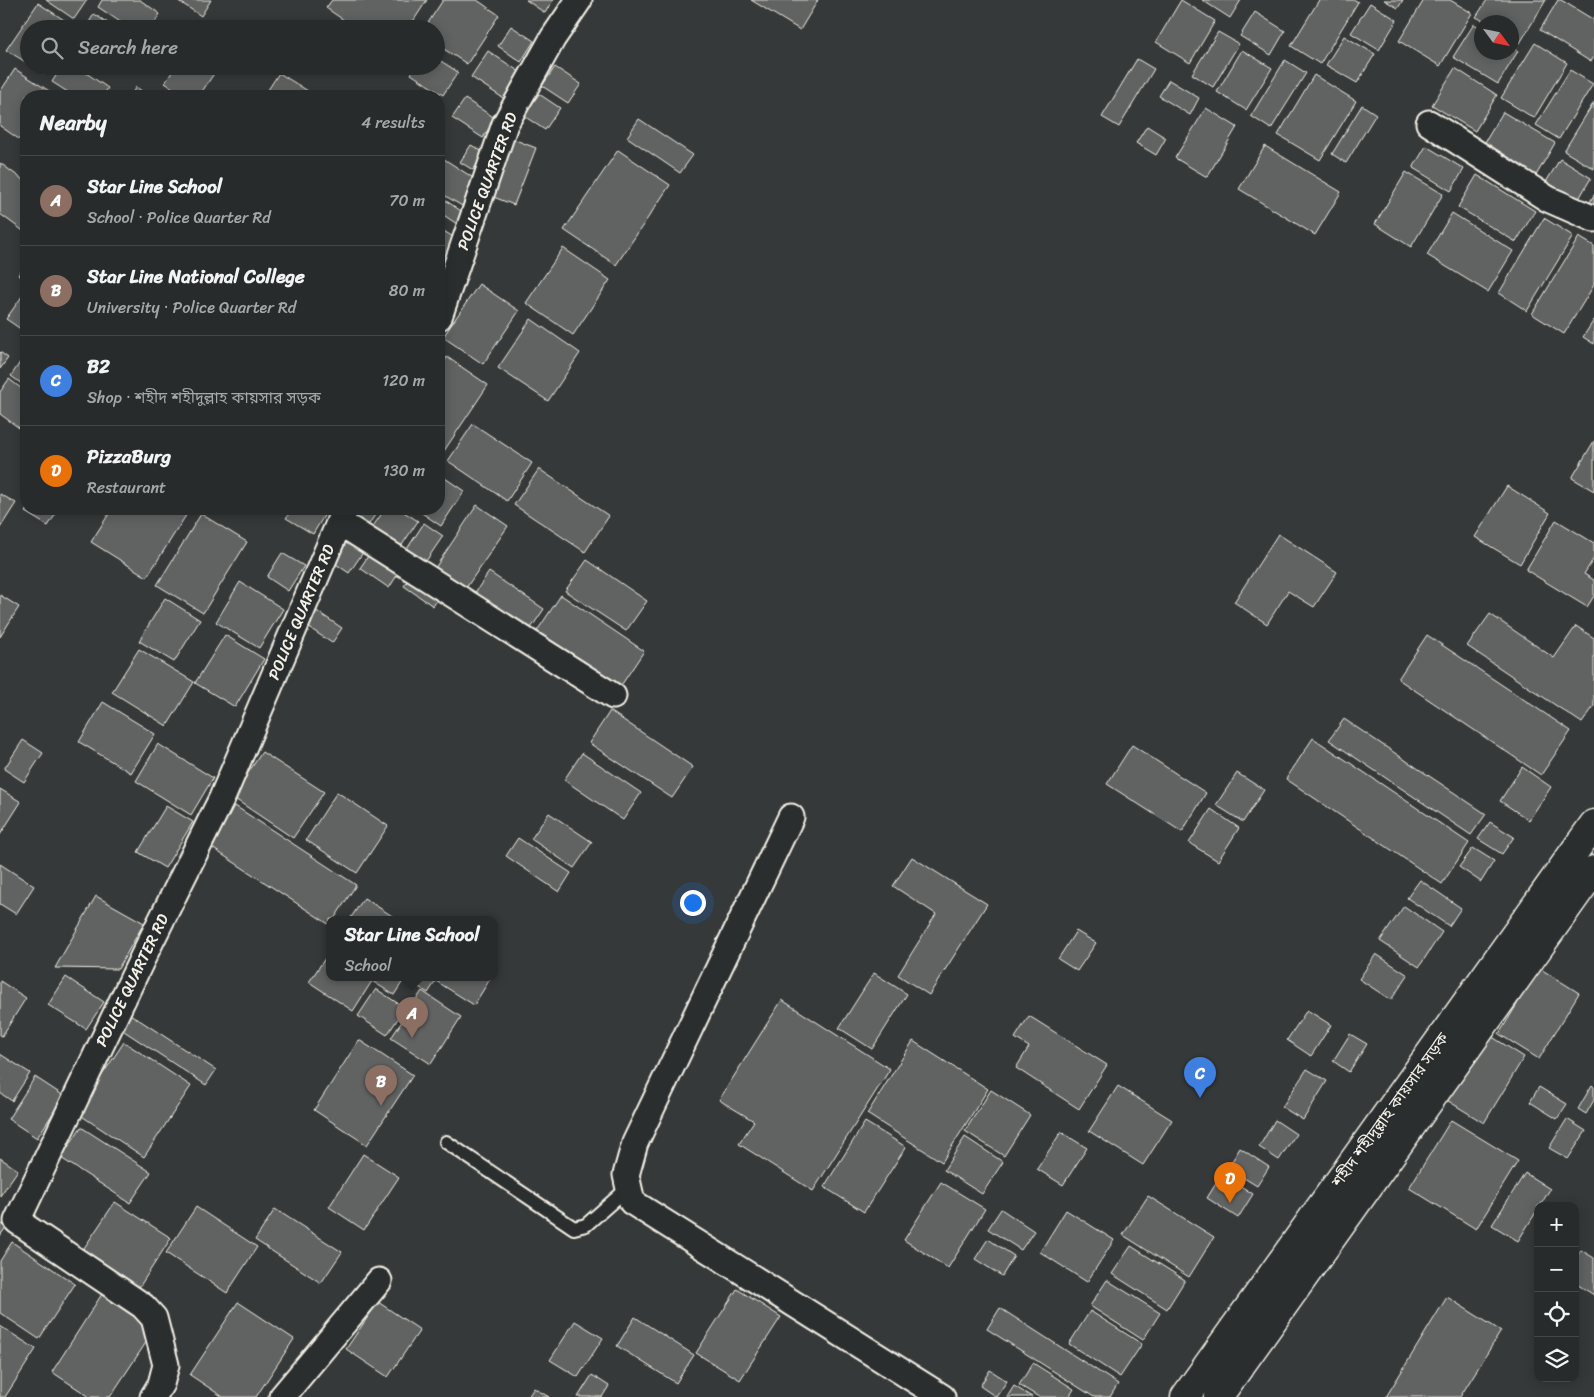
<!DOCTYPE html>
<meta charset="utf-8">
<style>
body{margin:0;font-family:Sriracha,"Noto Sans Bengali",sans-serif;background:#343737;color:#f1f3f6}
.controls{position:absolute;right:15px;bottom:15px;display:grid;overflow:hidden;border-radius:10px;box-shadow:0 2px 12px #0003}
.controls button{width:45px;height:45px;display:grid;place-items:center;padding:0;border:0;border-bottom:1px solid #444747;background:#282b2b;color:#f1f3f6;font:25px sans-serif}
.compass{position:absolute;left:1474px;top:15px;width:45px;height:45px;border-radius:50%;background:#282b2b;box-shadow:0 2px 12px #0003;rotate:123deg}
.you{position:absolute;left:692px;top:902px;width:18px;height:18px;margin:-12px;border:4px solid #fff;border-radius:50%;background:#1a73e8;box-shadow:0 0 0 8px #1a73e833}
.badge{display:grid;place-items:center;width:32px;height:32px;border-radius:50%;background:#e69b98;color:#fff;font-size:16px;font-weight:700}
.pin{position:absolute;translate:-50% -41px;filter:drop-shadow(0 1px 2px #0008)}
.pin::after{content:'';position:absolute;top:26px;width:18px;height:15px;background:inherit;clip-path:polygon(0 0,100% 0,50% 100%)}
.popup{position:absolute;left:326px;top:916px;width:172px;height:65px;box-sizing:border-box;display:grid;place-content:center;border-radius:10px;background:#282b2b;filter:drop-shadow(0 1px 4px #0005);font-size:16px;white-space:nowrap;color:#a5a7a9}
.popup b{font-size:19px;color:#f1f3f6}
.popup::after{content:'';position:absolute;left:50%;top:100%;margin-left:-10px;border:10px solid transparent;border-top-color:#282b2b}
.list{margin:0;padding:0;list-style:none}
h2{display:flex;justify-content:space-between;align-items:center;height:65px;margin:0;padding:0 20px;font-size:21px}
h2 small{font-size:16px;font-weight:400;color:#a5a7a9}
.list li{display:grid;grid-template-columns:32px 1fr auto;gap:15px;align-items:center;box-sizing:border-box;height:90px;padding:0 20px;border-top:1px solid #444747}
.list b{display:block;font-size:19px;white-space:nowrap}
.list p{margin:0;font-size:16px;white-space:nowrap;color:#a5a7a9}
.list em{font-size:16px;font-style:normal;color:#a5a7a9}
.icon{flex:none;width:28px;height:28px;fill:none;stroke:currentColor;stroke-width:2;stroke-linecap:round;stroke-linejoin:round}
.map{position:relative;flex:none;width:1594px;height:1397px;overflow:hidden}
.search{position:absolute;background:#282b2b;box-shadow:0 2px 12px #0003;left:20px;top:20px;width:425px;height:55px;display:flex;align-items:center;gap:12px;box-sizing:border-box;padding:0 18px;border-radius:28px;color:#a5a7a9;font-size:19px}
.panel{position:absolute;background:#282b2b;box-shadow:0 2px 12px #0003;left:20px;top:90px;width:425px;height:425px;border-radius:20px}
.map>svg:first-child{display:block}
</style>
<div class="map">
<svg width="1594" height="1397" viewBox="0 0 1594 1397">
<rect width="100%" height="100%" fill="#363939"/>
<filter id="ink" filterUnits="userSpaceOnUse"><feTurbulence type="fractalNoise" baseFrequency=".02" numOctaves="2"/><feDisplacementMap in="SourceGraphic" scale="10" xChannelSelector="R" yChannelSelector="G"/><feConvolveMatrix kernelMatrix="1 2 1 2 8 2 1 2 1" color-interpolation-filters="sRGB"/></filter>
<g filter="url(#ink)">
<path fill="#616362" stroke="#f4f1e8" d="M46,0H87L74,19Z
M102,0H140L160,14L150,29H131L98,7Z
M177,0H211L201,16Z
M332,0H427L408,29H357L326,8Z
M443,0H477L499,15L467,64L436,44V29H424Z
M526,0H553L545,13Z
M751,0H818L800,30Z
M1181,0L1215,21L1190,63L1156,42Z
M1202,0H1241L1230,18Z
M1319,0H1355L1358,2L1320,64L1291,46Z
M1384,0H1403L1398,8Z
M1424,0H1450L1472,13L1440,66L1399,41Z
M1487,0H1546L1520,43L1512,38V22H1486L1476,17Z
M1558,0H1561L1594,20V56L1591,62L1540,30Z
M38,3L75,27L74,29H29V64L6,50Z
M1370,3L1397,20L1379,50L1351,33Z
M1255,12L1285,31L1271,55L1240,36Z
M94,14L117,29H85Z
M206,21L219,29H201Z
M1474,24L1482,29V52H1512V47L1518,51L1498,84L1453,57Z
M511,26L534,41L521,62L498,46Z
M1218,32L1239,44L1213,87L1192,74Z
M1344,36L1375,54L1357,83L1326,65Z
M1535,43L1567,63L1534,118L1501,98Z
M1242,50L1272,68L1246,110L1217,92Z
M488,51L523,74L506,100L471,77Z
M436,58L458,72L443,95L411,74L416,66H436Z
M1137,59L1154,69L1119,127L1102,117Z
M1285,60L1306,73L1271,129L1251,116Z
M31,66H49L44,74Z
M62,66H76L108,88L103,96H74L52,82Z
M176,66H219L199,96H185L165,83Z
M555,67L581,84L568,103L542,86Z
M1455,68L1497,95L1475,131L1432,105Z
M15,69L57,96H26V144L0,126V92Z
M1570,70L1593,84L1559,139L1536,125Z
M279,73L316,96H264Z
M1314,75L1356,101L1320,160L1278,135Z
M1169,80L1199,98L1190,115L1159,96Z
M136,87L149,96H130Z
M414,89L425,96H409Z
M539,94L560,108L545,130L524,116Z
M465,99L495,118L483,138L452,118Z
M1594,102V169L1564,151Z
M1362,105L1376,114L1346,163L1332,154Z
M1206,108L1237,127L1207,177L1175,158Z
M1503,112L1555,143L1531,184L1479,152Z
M639,119L693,155L680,173L627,137Z
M1147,126L1166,138L1156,155L1136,143Z
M513,139L536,148L514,205L491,196Z
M471,145L485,153L473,170L460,162Z
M1265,146L1341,192L1315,235L1239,189Z
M1426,146L1464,169L1451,191L1413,168Z
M618,150L670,185L616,265L564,230Z
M441,157L478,181L462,206L439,192V160Z
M1560,159L1591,178L1574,207L1543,187Z
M0,163L26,182V233L0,214Z
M1406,172L1443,194L1411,247L1375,224Z
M1477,175L1535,211L1516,242L1458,207Z
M1594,195V208L1588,205Z
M439,196L464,213L457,224L439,212Z
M1452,213L1513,251L1488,292L1427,255Z
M1544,218L1573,236L1527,311L1499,293Z
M439,228L458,240L439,272Z
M1579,237L1594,246V285L1564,334L1532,314Z
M563,248L610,280L573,335L526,303Z
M26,264V281L18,275Z
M479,284L519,311L483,364L443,337Z
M25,292L26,293V330L25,332L6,319Z
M531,319L580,353L548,401L498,368Z
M1594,320V344L1583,337Z
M0,352L8,358L0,369Z
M26,353V387L11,376Z
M447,357L488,385L440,457L439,456V370Z
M9,379L26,392V433L0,414V392Z
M473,424L532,463L507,501L448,461Z
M1594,441V491L1572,478Z
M539,469L609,516L585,552L514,505Z
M439,474L464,491L441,526L416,509H439Z
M1507,486L1550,513L1520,564L1475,537Z
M0,494L16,503L0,528Z
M477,505L508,526L466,588L435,568Z
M27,509H59L48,526L25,512Z
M112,509H190L147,577L91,542Z
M292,509H328L313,534L286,518Z
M357,509H379L367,527L351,517Z
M385,509H399L418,521L400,548L371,529Z
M201,514L247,542L203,613L157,585Z
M1556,520L1594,543V558L1584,574L1594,580V596L1587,607L1526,570Z
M424,523L443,536L424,564L405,552Z
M1278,534L1337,572L1314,607L1288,591L1267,624L1234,602Z
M347,535L366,548L349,573L330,560Z
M373,549L401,569L389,588L360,568Z
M282,553L304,566L288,591L267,577Z
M587,560L647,601L626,631L565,591Z
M489,572L544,609L529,631L474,594Z
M412,574L441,594L433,606L404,586Z
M240,582L283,609L259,648L216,622Z
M0,595L19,607L0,637Z
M561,595L644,651L618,690L535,634Z
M165,598L200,620L174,662L139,641Z
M315,610L342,628L332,643L305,625Z
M1490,614L1554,658L1576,626L1594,638V706L1582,723L1467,646Z
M225,635L264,659L235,707L195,683Z
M1427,635L1571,731L1541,775L1398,679Z
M139,649L194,682L167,726L112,692Z
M103,702L155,734L131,773L79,742Z
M610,711L693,767L672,798L589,743Z
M1344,719L1486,814L1471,835L1329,740Z
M1313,738L1469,843L1442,884L1286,779Z
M23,740L43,753L24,782L4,769Z
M158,744L213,778L191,815L136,781Z
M1132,745L1206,793L1182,832L1107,784Z
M262,752L324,792L293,838L232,797Z
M582,753L641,793L623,820L564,780Z
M1522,767L1551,787L1529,820L1500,801Z
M1237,773L1264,790L1243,822L1216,805Z
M0,789L21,802L0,835Z
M337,792L388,826L357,873L306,840Z
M232,804L356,885L334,919H330V925L206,844Z
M166,806L193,822L165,868L138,852Z
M1211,809L1239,828L1218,861L1189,843Z
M549,813L592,842L574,868L531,839Z
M1490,822L1514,837L1502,854L1478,839Z
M518,838L571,873L559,892L506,856Z
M1473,848L1494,861L1481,882L1459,867Z
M912,857L987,904L929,995L898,975L936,914L893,886Z
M0,864L34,886L16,914L0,904Z
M1420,880L1461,908L1449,926L1407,898Z
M96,896L144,923L118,969L55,968Z
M364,898L397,919H350Z
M1404,906L1442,932L1419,967L1380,941Z
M1076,931L1096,943L1077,971L1058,959Z
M330,951V977H487L490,979L474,1005L436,981L428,993L405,978L394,995L372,981L353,1011L309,982Z
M1376,954L1408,975L1391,1000L1359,979Z
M1539,968L1579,993L1539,1059L1499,1034Z
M874,973L907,994L872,1049L839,1028Z
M66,977L104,1002L86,1029L48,1005Z
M0,981L26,998L2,1036L0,1035Z
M376,989L405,1008L387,1035L358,1016Z
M422,991L461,1017L431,1064L391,1038Z
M782,1000L890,1069L813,1191L739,1144L754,1121L719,1100Z
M1307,1010L1331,1025L1311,1056L1287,1040Z
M130,1014L216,1070L206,1085L121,1029Z
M1029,1016L1107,1065L1079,1109L1016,1068L1029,1047L1015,1038Z
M1486,1033L1524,1057L1484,1123L1445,1099Z
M1350,1034L1367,1044L1349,1072L1333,1061Z
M359,1040L413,1075L367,1145L314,1110Z
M913,1041L988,1089L942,1162L867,1114Z
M124,1042L191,1086L144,1157L77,1113Z
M0,1054L30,1073L12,1101L0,1093Z
M1307,1069L1327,1081L1303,1120L1282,1107Z
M35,1077L64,1096L37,1138L8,1119Z
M1592,1085L1594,1087V1100L1586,1114L1578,1109Z
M1118,1086L1172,1120L1143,1165L1089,1131Z
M1539,1087L1567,1104L1557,1119L1530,1102Z
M991,1090L1030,1115L1004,1156L965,1131Z
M1567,1119L1586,1131L1568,1159L1549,1148Z
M1275,1120L1296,1134L1279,1160L1259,1147Z
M1451,1120L1518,1161L1476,1229L1409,1188Z
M865,1122L906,1147L864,1212L824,1187Z
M81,1127L151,1172L130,1203L61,1158Z
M1061,1132L1087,1148L1063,1185L1037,1169Z
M965,1137L1003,1162L982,1194L944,1170Z
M1240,1148L1269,1167L1257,1186L1228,1168Z
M363,1154L399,1177L364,1230L329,1207Z
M0,1158L18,1170L0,1196Z
M1525,1173L1550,1189L1540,1206H1538V1209L1518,1241L1492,1225Z
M1222,1174L1253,1194L1238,1218L1207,1198Z
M941,1182L985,1209L948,1268L904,1240Z
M1148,1196L1214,1237L1189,1277L1123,1235Z
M115,1202L171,1238L138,1289L82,1251Z
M196,1207L257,1247L227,1293L166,1253Z
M275,1209L342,1252L321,1283L255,1240Z
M1001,1209L1034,1231L1021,1250L988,1229Z
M1066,1210L1114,1240L1087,1282L1040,1252Z
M0,1223L6,1227L0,1236Z
M988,1239L1014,1256L1002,1276L975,1259Z
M12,1242L75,1284L39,1339L0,1313V1261Z
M1131,1246L1185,1280L1167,1309L1112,1274Z
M1581,1250L1594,1258V1295L1575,1283V1259Z
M1107,1280L1160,1313L1143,1340L1090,1306Z
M737,1289L781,1317L740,1380L696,1353Z
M102,1294L155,1329L110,1397H90L52,1372Z
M1447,1297L1501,1331L1460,1397H1386Z
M238,1302L294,1339L256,1397H223L190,1375Z
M378,1302L420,1330L388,1377L346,1349Z
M1000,1308L1118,1384L1110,1397H1094L987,1329Z
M1090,1311L1142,1344L1120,1377L1069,1344Z
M635,1317L694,1355L676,1383L617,1346Z
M575,1321L603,1338L578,1377L550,1360Z
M0,1326L36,1349L5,1397H0Z
M1033,1363L1074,1389L1069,1397H1039L1019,1385Z
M990,1370L1007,1381L996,1397L980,1386Z
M592,1375L609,1386L602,1397H578Z
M1014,1386L1032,1397H1007Z
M534,1388L549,1397H528Z"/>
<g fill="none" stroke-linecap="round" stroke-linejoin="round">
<g stroke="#f4f1e8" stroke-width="16">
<path id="service" d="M446,1142L574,1228L586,1225L629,1187"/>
</g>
<g stroke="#f4f1e8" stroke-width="29">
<path id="minor" d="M1429,123L1548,199L1594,219
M439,317L505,124L553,38L579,0
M339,522L613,696
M791,817L635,1143L626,1175L632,1202L942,1397
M153,1397L161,1384L166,1365L154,1318L143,1306L17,1221L143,957L222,798L345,509
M282,1397L379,1281"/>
</g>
<g stroke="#f4f1e8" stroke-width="31">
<path id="secondary" d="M1185,1397L1594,824
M1218,1397L1594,870"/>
</g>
<use href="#service" stroke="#2a2d2e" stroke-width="12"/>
<use href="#minor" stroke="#2a2d2e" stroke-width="25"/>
<use href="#secondary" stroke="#2a2d2e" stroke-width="28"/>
</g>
</g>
<g text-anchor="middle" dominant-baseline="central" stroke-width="4" stroke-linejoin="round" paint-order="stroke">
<g font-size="16" fill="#f4f1e8" stroke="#2a2d2e">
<text transform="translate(487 181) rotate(-70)">POLICE QUARTER RD</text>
<text transform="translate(301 612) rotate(-67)">POLICE QUARTER RD</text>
<text transform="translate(132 980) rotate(-64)">POLICE QUARTER RD</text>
<text transform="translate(1390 1110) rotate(-54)">শহীদ শহীদুল্লাহ কায়সার সড়ক</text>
</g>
</g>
</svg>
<div class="controls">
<button>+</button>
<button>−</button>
<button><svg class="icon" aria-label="locate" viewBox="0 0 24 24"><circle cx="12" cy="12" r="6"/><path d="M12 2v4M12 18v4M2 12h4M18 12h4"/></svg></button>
<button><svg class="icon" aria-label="layers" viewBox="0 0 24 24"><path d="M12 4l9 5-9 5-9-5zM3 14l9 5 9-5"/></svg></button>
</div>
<svg class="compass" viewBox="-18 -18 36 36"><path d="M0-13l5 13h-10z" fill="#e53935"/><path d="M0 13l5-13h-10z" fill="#a5a7a9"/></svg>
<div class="you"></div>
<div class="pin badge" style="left:412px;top:1038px;background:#8d6e63">A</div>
<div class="popup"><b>Star Line School</b>School</div>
<div class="pin badge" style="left:381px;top:1106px;background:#8d6e63">B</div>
<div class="pin badge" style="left:1200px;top:1098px;background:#3f7fe0">C</div>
<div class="pin badge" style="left:1230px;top:1203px;background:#e8710a">D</div>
<div class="search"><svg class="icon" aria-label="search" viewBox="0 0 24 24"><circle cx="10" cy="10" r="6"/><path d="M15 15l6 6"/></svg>Search here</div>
<section class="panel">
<h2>Nearby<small>4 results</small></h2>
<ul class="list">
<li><span class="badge" style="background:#8d6e63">A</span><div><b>Star Line School</b><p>School · Police Quarter Rd</p></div><em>70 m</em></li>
<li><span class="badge" style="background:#8d6e63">B</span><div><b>Star Line National College</b><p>University · Police Quarter Rd</p></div><em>80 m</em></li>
<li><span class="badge" style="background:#3f7fe0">C</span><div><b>B2</b><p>Shop · শহীদ শহীদুল্লাহ কায়সার সড়ক</p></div><em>120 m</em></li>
<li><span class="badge" style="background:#e8710a">D</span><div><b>PizzaBurg</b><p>Restaurant</p></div><em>130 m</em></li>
</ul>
</section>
</div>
